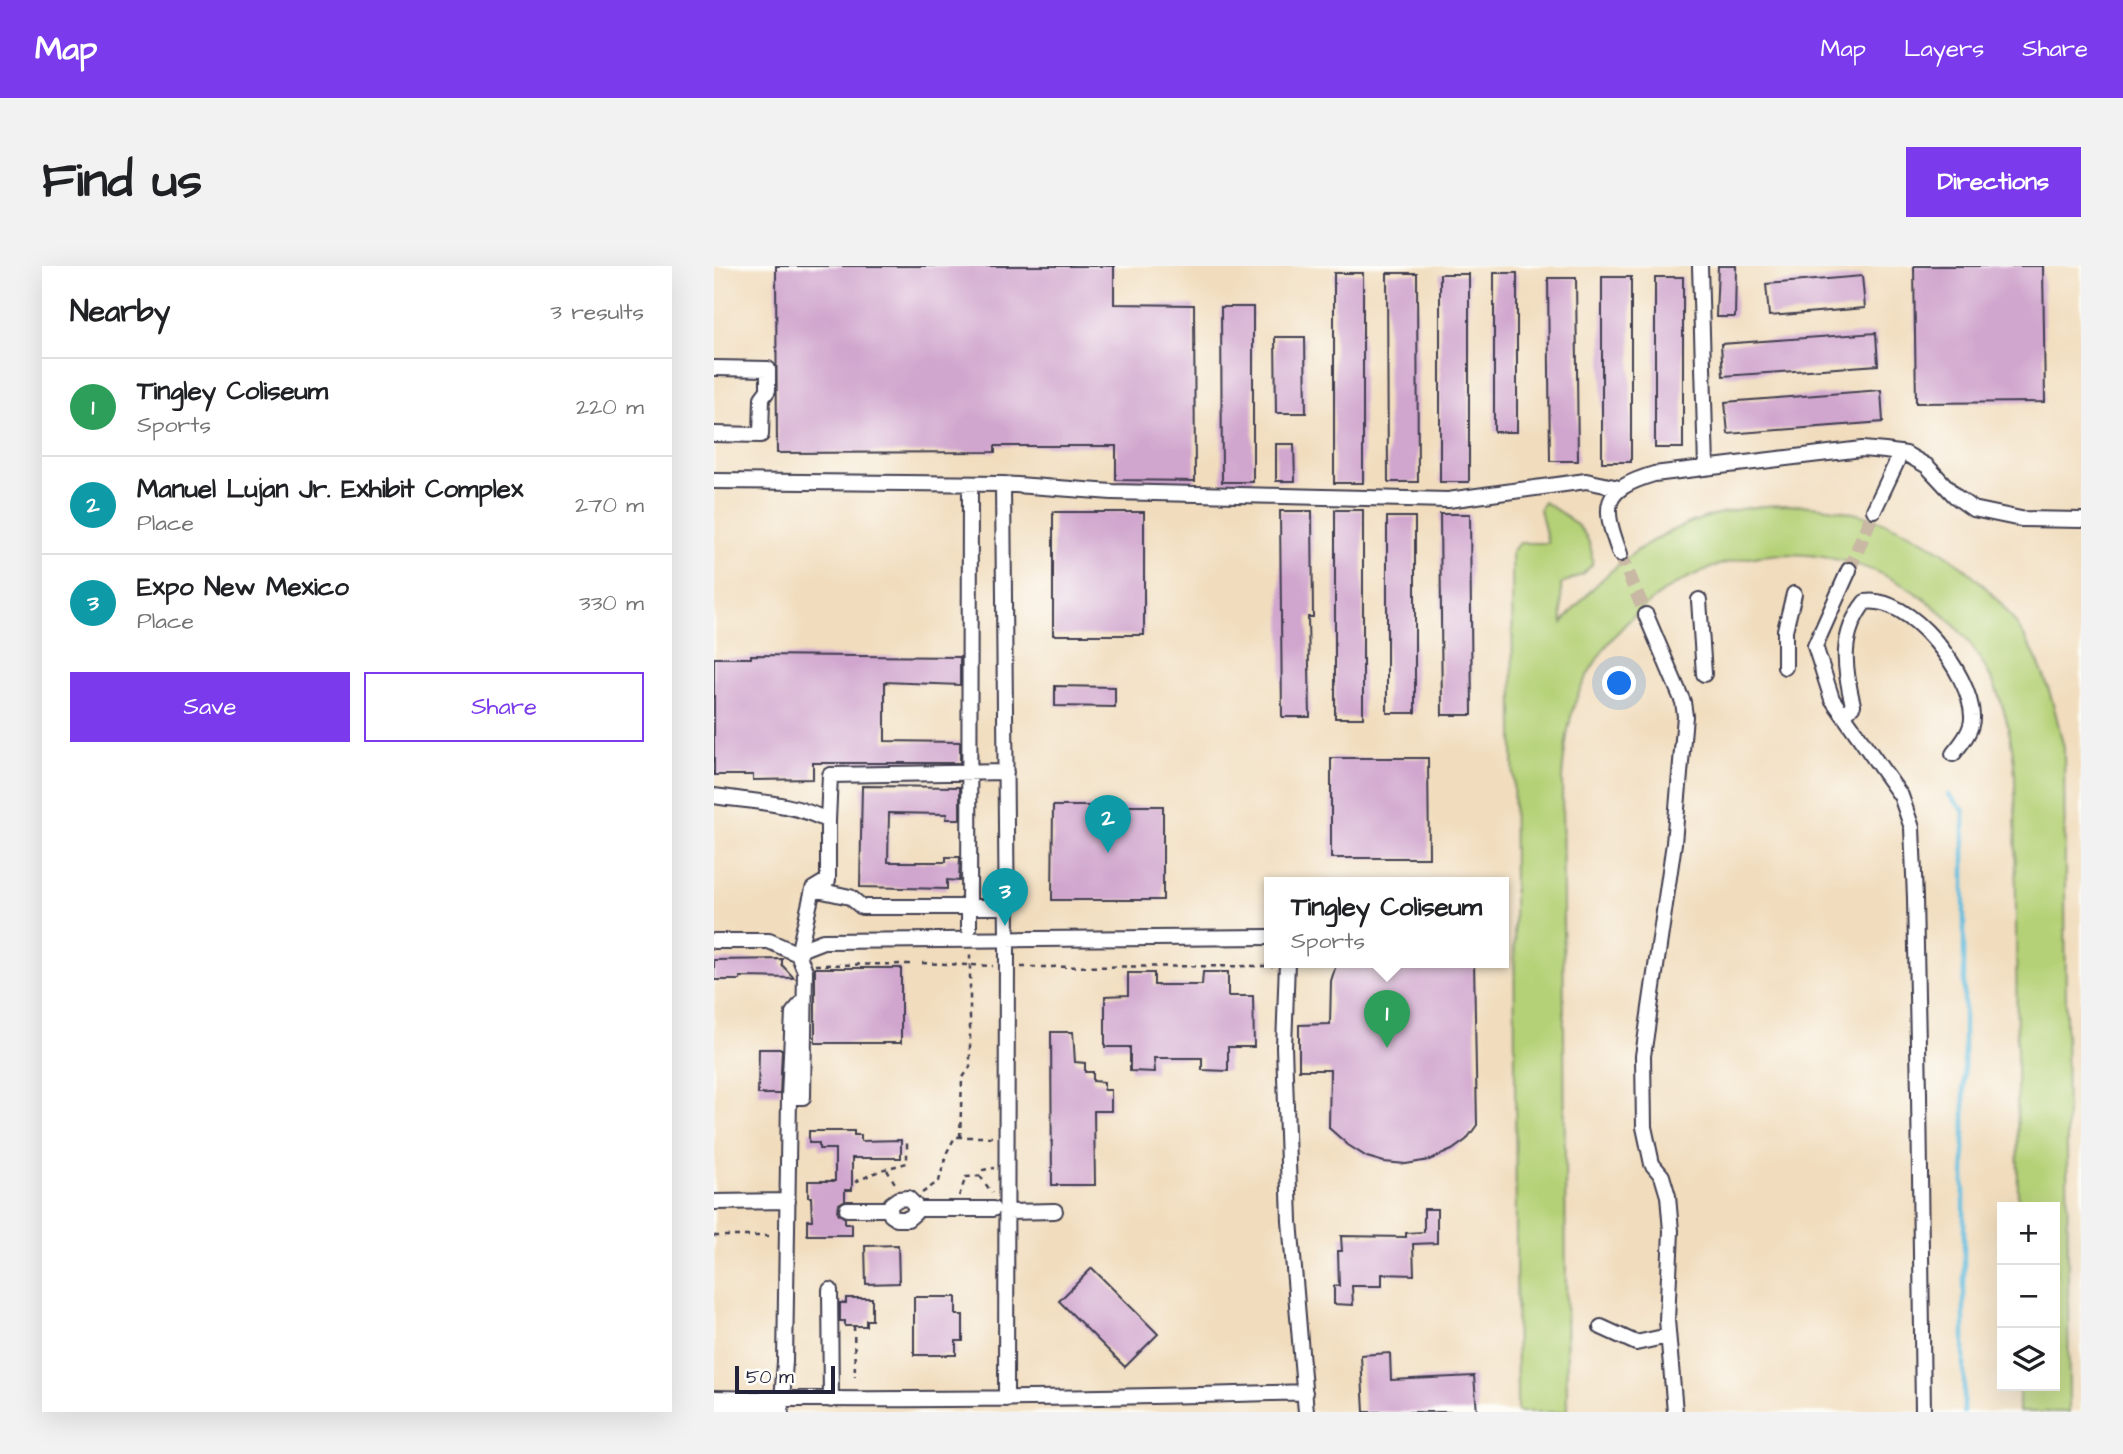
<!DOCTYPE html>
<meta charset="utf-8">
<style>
body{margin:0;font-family:"Architects Daughter",sans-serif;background:#f2f2f2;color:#202124}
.controls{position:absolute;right:21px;bottom:21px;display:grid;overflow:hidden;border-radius:0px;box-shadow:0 7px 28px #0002}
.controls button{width:63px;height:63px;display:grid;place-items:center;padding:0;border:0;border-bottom:2px solid #e0e0e0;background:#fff;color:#202124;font:35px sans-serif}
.scale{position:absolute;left:21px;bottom:18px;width:100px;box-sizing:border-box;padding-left:7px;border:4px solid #22223b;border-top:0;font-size:19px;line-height:24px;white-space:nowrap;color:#22223b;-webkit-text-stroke:5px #fdfcf7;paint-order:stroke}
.you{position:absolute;left:906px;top:418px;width:24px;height:24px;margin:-18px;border:5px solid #fff;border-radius:50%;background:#1a73e8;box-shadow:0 0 0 10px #1a73e833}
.badge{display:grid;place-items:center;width:46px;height:46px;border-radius:50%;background:#7c3aed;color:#fff;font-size:23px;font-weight:700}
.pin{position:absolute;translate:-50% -58px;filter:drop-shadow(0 2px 4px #0008)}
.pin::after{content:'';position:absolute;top:37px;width:24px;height:21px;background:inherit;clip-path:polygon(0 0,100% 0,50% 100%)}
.popup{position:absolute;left:550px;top:611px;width:245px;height:91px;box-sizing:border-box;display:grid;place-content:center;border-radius:0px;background:#fff;filter:drop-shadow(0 2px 5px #0005);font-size:23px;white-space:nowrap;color:#757577}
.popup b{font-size:26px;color:#202124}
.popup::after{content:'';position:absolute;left:50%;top:100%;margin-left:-14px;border:14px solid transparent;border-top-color:#fff}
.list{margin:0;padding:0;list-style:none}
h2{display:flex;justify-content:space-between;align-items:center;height:91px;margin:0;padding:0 28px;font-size:30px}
h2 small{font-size:23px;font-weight:400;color:#757577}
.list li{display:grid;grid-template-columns:46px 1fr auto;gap:21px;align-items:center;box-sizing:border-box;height:98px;padding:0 28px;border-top:2px solid #e0e0e0}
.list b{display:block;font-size:26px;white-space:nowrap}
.list p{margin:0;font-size:23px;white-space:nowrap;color:#757577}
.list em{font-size:23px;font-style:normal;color:#757577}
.actions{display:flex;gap:14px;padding:21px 28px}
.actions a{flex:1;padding:16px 0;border:2px solid #7c3aed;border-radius:0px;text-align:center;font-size:24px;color:#7c3aed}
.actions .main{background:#7c3aed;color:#fff}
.icon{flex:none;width:38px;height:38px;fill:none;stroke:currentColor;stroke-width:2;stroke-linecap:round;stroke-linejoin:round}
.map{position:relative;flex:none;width:1367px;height:1146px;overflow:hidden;border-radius:0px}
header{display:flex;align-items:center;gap:42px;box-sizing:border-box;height:98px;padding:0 35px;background:#7c3aed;color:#fff}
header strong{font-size:33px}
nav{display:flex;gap:38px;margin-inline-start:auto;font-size:24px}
.intro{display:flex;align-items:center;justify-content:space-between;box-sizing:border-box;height:168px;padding:0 42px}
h1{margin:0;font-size:49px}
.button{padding:18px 32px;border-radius:0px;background:#7c3aed;color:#fff;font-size:24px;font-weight:700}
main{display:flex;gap:42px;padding:0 42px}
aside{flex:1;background:#fff;border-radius:0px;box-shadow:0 7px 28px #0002}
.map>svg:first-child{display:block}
</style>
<header>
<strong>Map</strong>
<nav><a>Map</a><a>Layers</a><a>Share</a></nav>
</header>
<div class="intro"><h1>Find us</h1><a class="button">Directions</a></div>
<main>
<aside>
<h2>Nearby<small>3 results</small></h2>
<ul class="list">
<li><span class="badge" style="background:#2e9e5b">1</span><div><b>Tingley Coliseum</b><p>Sports</p></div><em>220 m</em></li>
<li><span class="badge" style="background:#0f9aa8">2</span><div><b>Manuel Lujan Jr. Exhibit Complex</b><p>Place</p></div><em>270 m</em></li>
<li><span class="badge" style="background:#0f9aa8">3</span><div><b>Expo New Mexico</b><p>Place</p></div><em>330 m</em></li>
</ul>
<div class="actions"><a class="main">Save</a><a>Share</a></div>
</aside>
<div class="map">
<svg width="1367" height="1146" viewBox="0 0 1367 1146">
<rect width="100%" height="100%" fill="#fdfcf7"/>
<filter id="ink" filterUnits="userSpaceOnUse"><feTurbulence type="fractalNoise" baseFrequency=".0143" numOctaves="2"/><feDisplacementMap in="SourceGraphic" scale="14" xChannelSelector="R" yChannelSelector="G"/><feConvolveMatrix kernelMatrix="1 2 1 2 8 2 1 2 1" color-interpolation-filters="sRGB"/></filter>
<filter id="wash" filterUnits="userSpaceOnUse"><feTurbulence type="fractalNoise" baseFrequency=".00686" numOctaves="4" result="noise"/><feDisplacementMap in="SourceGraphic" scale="28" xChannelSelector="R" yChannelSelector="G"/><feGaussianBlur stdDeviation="1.57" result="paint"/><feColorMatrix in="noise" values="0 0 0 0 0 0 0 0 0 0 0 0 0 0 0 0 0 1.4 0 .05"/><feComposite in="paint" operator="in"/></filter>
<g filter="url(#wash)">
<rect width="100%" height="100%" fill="#f1ddbe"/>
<path fill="#b5d177" stroke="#6c7a59" stroke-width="2" d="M830,236C856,253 881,265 878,299L869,308L847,318L848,357C877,322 909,289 951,268C1087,199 1259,258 1324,396C1337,424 1343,453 1350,482L1355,1146H1305V1120H1341V941H1304L1301,510C1299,478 1293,447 1280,418C1215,280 1033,245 922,348C895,372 872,405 860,439C853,463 850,487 848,512L853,1146H803L798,285L806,277H834L826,243Z"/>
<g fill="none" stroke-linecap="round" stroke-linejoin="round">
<path stroke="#5fbbdd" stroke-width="4.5" d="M1235,529L1250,545V1146"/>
</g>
<g id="blocks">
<path fill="#d0a5ce" d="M62,0H400V38L480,39L481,215L402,214V180H281V186L63,187Z
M1004,0H1022L1021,51H1002Z
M1200,0H1329L1331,136L1202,137Z
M620,7H649V217H620Z
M673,7H703L704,216H674Z
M780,7H803V166H780Z
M726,8H755V216H726Z
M1148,10L1151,42L1055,50L1052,18Z
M888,11H917V196H888Z
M941,11H969V182H941Z
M834,12H862L864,195H836Z
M507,41H539V216H508Z
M1162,67L1164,99L1009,110L1007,78Z
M561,71H591L592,147H562Z
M1167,124L1169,156L1014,168L1011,136Z
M562,178H580L581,215H562Z
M621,244H649V452H621Z
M566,245H598L599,351H594L596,451H568Z
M339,246H430V369H339Z
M726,248H756L758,449H728Z
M673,251H701V447H673Z
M37,389L246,391V419L171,416V475L246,476V497H99V513L39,514V509H0V392H37Z
M341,420L401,421V441L341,440Z
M617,492H714L715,592H617Z
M148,520L246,521V553H232L233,548L175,547L174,596H232V591H246L245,615L233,614V623L146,621Z
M339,540H449V634H338Z
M68,693V699L80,712L26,711V714H0V694Z
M623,696H760L763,859L752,874L738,884L715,894L692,898L670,896L653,891L634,879L615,862L616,804H585V759L616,758L617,715Z
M101,702H187V777H101Z
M489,706H514V730H539L540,781H514V805L488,804V792H440L441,806L416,805V781H391V730L414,729V707H440V719H488Z
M337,766H359L361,796L371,797V806H379V815L390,816V824H397V845H380L381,919H338Z
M45,783H68L66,828H44Z
M95,865H140V869H147V875L187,874V892H138V924H131V934L125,938L123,944L125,948L131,952V958H138V969H93V954H98L97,931H94V915H121V883H105V877H95Z
M710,943H723V977L699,978L700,1009L668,1008V1020H638L639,1039L620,1038V1020H625L624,985H628L627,970L692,971V967L710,966Z
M184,979L185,1017L152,1018L151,980Z
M378,1002L444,1068L411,1101L345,1035Z
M200,1031H242V1049H249V1075H242V1089H200Z
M132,1032H158V1054H152V1060H131V1055H126V1037H132Z
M676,1087L677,1114L760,1110L763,1146H650L647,1089Z"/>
</g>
</g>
<g filter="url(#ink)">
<use href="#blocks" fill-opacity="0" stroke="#413e4f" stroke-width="2"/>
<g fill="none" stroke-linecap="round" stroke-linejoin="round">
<path stroke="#c8b8a4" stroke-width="14" stroke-dasharray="14 7" stroke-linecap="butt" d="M906,288L932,349
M1135,304L1160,244"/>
<g stroke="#413e4f" stroke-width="18">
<path id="minor" d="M986,0L992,201
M0,102L54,103V124L48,132L47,169L0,168
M0,215L289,218L398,226L734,234L872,215L905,222
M289,218L293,673L292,1133
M1160,244L1187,187
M906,288C888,239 887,224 940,208L1148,183L1171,185L1192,188L1213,200L1241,230L1259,243L1307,253L1367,254
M1135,304L1101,380L1118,433L1187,530L1198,562L1201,632L1205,828L1209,1146
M985,334L990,408
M932,349L969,436L971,450L960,577L929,790L930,861L938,898L948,910L954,930L957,965L953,1054L961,1146
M1071,401V364L1080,328
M1130,449L1139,439C1130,402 1125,369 1151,336C1195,328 1257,408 1258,450C1259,464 1247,478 1239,488
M0,530C39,536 79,536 114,555V614L99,623L84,688
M114,555L116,509L292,506
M99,623L136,631L148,641H293
M255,662L256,218
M0,675H55L84,688L91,705L89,831H75L79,747L90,734
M84,688L91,682L109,675L556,671
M573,696L570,781L576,955L592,1146
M0,936L74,935
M133,943H176L177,938L184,933L194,932L201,939V943H279
M176,943L177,949L183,953H194L201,947V943
M292,946L341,945
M116,1024L117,1134
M887,1061L922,1077L954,1070
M0,1132C197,1135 394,1132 591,1126
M0,1144H59L68,1134
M67,1146L71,1096L75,831"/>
</g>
<path stroke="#413e4f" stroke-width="2.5" stroke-dasharray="5 5" stroke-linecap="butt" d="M208,697L279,700
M101,699L196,698
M307,701L559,700
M246,871L248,813L256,801V688
M173,904L182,919
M266,910L278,927
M141,916L167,904L193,897V876
M208,927L225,915L233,886L241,871H278
M245,930L252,911L266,910L269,904L280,902
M0,970H60
M140,1060L141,1111"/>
<use href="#minor" stroke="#fff" stroke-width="14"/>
</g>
</g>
</svg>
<div class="controls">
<button>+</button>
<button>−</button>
<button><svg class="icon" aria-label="layers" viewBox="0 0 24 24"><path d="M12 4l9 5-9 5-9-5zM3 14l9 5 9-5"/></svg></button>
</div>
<div class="scale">50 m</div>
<div class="you"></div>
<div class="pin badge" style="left:673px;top:782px;background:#2e9e5b">1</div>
<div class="popup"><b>Tingley Coliseum</b>Sports</div>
<div class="pin badge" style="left:394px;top:587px;background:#0f9aa8">2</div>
<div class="pin badge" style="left:291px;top:660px;background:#0f9aa8">3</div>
</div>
</main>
